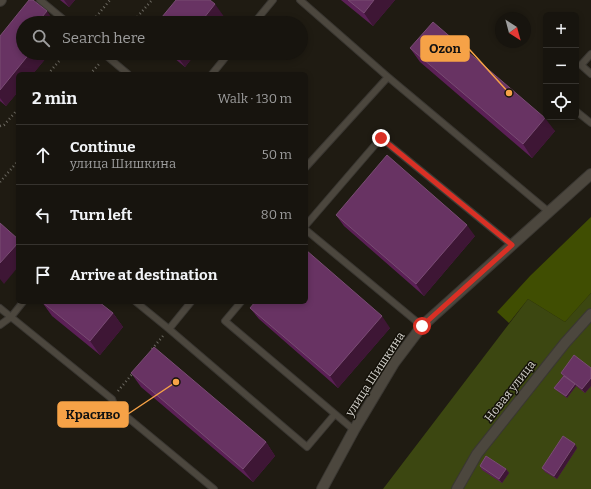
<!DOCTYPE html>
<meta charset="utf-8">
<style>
body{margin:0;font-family:Bitter,serif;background:#201d17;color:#f1f3f6}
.controls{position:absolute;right:12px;top:12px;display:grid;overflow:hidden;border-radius:6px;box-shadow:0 2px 6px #0003}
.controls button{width:36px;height:36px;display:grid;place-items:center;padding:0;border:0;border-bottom:1px solid #36332e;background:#17140e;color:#f1f3f6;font:20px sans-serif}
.compass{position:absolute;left:495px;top:12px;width:36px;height:36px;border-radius:50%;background:#17140e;box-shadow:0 2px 6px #0003;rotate:144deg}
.stop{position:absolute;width:12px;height:12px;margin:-9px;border:3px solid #d93025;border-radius:50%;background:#fff}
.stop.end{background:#d93025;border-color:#fff;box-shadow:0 1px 4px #0008}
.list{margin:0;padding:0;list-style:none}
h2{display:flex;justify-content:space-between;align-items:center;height:52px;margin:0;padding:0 16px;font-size:17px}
h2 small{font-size:13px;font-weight:400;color:#9e9e9e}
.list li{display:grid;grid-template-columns:26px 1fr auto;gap:12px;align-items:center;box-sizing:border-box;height:60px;padding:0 16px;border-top:1px solid #36332e}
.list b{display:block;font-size:15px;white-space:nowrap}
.list p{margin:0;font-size:13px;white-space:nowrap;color:#9e9e9e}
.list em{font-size:13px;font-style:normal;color:#9e9e9e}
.icon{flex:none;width:22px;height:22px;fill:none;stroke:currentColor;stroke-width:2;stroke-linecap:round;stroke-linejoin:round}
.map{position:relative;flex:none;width:591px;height:489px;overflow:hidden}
.search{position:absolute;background:#17140e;box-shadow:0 2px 6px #0003;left:16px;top:16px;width:292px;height:44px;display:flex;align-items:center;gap:10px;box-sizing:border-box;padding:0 14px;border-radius:22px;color:#9e9e9e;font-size:15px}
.panel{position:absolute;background:#17140e;box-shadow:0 2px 6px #0003;left:16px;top:72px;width:292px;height:232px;border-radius:6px}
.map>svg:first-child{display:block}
</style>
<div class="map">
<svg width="591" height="489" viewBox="0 0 591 489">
<rect width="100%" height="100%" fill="#1f1b12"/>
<path fill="#3c4711" d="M591,293V489H383L528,299L565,322Z"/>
<path fill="#404e02" d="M591,217V293L565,322L528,299L509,323L497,312L530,276Z"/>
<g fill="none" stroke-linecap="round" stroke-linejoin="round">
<g stroke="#3a3732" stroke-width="8">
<path id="service" d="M40,0L68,23
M300,0L388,77L549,212
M254,23L273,0
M103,53L128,74
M591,54L581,65L591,74
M212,74L229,53
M576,111L591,123
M306,167L388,77
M306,225L381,138L512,245
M306,230L422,326
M23,302L11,317L112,399L115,407L214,489
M136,302L169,329
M191,302L169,329L307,447L335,414
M241,302L225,321L354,430
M0,308L11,317L0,325"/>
</g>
<g stroke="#3a3732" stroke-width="12">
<path id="minor" d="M0,1L1,0
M322,489L354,430L394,363L422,326L591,174
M457,489L477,454L565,343L591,314"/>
</g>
<path stroke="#6d6a62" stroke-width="2.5" stroke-dasharray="1 3" stroke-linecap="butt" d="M91,23L110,0
M132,23L152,0
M48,74L66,53
M90,74L100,63
M0,126L4,125L18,109
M0,182L18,161
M152,349L163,336
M118,391L133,373"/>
<use href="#service" stroke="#4c473e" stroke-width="6"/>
<use href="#minor" stroke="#4c473e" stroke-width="10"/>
</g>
<path fill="#5b2056" d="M60,0H75L69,7Z
M341,0H395L373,26Z
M0,36L23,53H42L46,58L6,106L0,101Z
M410,48L555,131L532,158L420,62Z
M168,53H196L185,67Z
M336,215L475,236L424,296L344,226Z
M42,302L113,313L123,327L100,355L52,316Z
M250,308L390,328L338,388L259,319Z
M591,368V386L585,393L576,386L567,398L556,390L554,388L563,376L561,373Z
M131,373L266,442L275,456L253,482L141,387Z
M577,448L557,479L545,472L542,468Z
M480,466L506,469L509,473L502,483L482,470Z"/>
<path fill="#3e1635" d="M64,0H75L69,7Z
M374,0H395L373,26L364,13Z
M215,4L225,18L221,23H200Z
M47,11L55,23H37Z
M30,53H42L46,58L33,74H18V92L6,106L0,98V90Z
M175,53H196L185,67Z
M545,118L555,131L532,158L523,144Z
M467,225L475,236L424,296L416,284Z
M18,243V267L4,284L0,279V263Z
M113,313L123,327L100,355L90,341Z
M382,316L390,328L338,388L330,376Z
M591,378V386L585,393L582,389Z
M575,384L576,386L567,398L566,396Z
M266,442L275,456L253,482L243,469Z
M575,444L577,448L557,479L554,476Z
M506,469L509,473L502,483L499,479Z"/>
<path fill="#683363" stroke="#794c73" d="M29,0H33L47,11L37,23H23V53H30L0,90V36Z
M176,0H210L215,4L200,23H157Z
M348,0H374L364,13Z
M433,22L545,118L523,144L410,48Z
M387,155L467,225L416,284L336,215Z
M0,223L18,239V243L0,263Z
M306,250L382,316L330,376L250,308L255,302H306Z
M42,302H99L113,313L90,341Z
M154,347L266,442L243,469L131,373Z
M574,355L591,368V378L582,389L561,373Z
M564,376L575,384L566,396L554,388Z
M563,436L575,444L554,476L542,468Z
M486,456L506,469L499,479L480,466Z"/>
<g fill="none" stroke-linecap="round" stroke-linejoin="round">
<path stroke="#d93025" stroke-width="5" d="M381,138L512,245L422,326"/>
</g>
<g text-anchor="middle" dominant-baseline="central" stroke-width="3" stroke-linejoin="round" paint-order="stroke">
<g font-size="12" fill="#d4d2cc" stroke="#15120a">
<text transform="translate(375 374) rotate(-57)">улица Шишкина</text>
<text transform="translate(510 391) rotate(-52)">Новая улица</text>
</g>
</g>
<path fill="none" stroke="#f6a247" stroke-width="1.5" d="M509 93L469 49M176 382L128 414"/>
<g fill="#f6a247" stroke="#15120a" stroke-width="1.5">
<circle cx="509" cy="93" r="4"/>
<circle cx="176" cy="382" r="4"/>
</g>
<g fill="#f6a247" stroke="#f6a247" stroke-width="1.5">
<rect x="421" y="36" width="48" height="25" rx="4"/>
<rect x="58" y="402" width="70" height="25" rx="4"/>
</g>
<g font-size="13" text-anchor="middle" font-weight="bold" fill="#111">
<text x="445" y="53">Ozon</text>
<text x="93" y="419">Красиво</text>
</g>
</svg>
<div class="controls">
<button>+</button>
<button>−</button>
<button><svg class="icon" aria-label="locate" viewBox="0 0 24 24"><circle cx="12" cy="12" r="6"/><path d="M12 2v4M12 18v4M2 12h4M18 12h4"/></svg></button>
</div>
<svg class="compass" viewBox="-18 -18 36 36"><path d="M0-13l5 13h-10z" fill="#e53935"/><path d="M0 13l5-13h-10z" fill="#9e9e9e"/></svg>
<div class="stop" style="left:422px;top:326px"></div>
<div class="stop end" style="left:381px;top:138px"></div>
<div class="search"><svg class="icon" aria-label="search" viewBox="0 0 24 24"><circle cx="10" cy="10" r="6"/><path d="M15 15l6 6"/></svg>Search here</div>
<section class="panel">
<h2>2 min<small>Walk · 130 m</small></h2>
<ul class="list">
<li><svg class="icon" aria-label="ahead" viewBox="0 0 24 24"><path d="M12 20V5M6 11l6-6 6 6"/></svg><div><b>Continue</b><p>улица Шишкина</p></div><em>50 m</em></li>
<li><svg class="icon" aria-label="left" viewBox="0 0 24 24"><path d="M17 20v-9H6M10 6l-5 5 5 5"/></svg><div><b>Turn left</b></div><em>80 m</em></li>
<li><svg class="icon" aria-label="arrive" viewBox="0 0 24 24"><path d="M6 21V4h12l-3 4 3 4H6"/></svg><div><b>Arrive at destination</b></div></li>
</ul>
</section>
</div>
